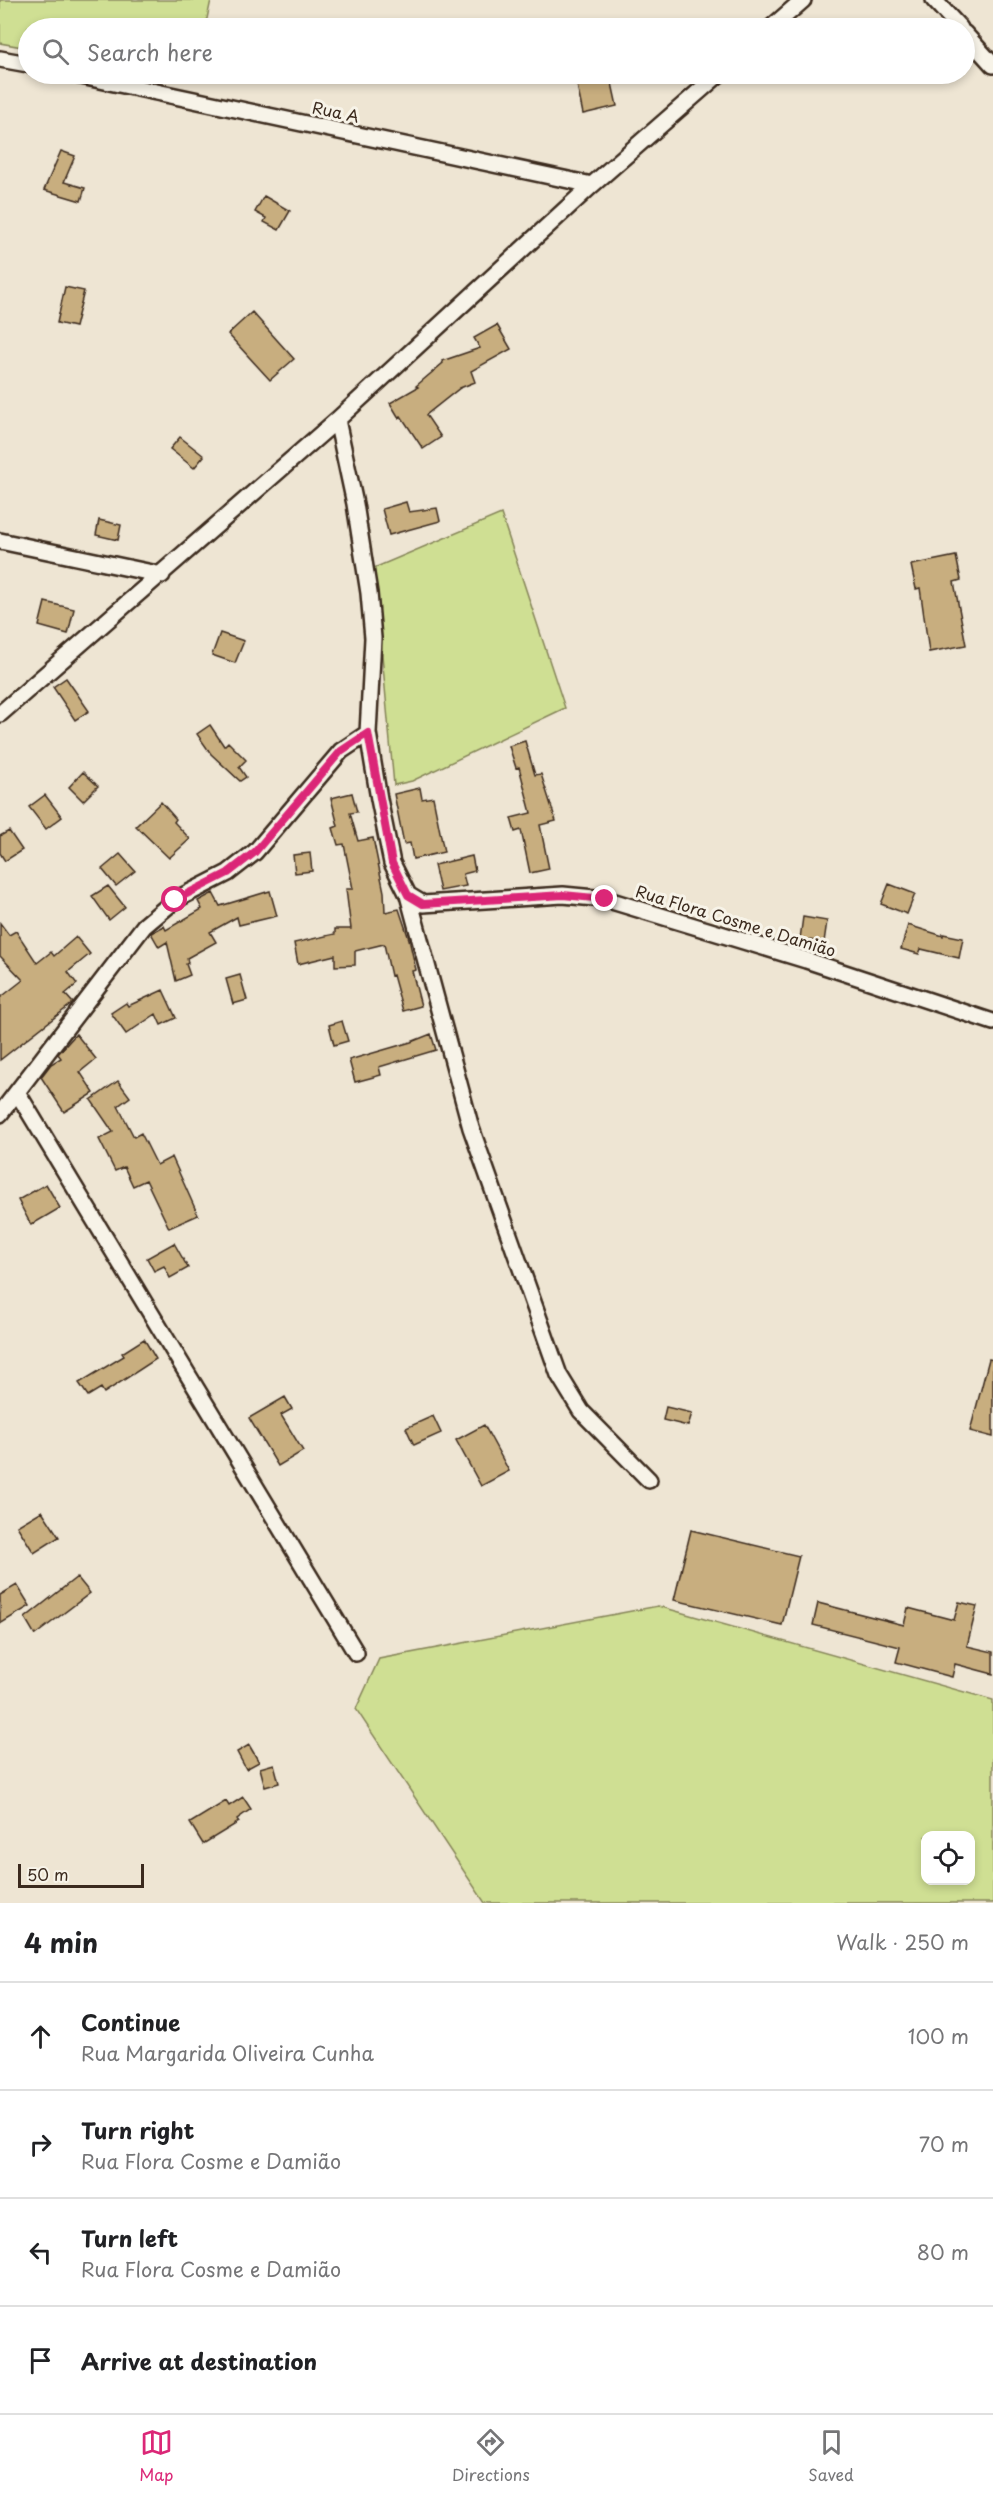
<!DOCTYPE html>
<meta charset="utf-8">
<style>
body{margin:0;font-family:"Playpen Sans",sans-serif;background:#f2f2f2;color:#202124}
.controls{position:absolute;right:18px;bottom:18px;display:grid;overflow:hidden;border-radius:12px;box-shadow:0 3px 9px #0003}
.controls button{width:54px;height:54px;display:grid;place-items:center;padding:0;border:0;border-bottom:2px solid #e0e0e0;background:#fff;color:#202124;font:30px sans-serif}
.scale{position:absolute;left:18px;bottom:15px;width:126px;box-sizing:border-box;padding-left:6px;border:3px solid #3b2a1e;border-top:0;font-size:16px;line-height:21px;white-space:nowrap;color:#3b2a1e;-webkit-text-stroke:4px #f7f3e8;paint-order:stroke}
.stop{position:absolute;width:18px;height:18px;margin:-14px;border:4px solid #db2777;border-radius:50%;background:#fff}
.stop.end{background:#db2777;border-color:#fff;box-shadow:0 2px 6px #0008}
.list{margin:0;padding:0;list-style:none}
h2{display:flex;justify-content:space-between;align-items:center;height:78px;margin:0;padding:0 24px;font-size:26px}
h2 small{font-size:20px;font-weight:400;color:#757577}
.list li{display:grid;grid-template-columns:39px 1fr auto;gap:18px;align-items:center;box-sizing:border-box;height:108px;padding:0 24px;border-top:2px solid #e0e0e0}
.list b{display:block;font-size:22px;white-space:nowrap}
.list p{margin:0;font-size:20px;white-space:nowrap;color:#757577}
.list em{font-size:20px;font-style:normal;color:#757577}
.icon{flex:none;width:33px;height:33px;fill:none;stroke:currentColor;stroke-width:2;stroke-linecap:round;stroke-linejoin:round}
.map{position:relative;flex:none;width:993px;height:1903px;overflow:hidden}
.search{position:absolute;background:#fff;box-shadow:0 3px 9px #0003;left:18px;right:18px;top:18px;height:66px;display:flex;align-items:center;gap:15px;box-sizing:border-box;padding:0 21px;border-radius:33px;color:#757577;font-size:22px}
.sheet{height:510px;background:#fff}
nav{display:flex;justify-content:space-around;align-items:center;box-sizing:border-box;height:84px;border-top:2px solid #e0e0e0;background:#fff;font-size:16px;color:#757577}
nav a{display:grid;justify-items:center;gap:3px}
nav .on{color:#db2777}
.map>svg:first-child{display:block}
</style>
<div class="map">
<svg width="993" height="1903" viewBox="0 0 993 1903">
<rect width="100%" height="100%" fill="#eee5d3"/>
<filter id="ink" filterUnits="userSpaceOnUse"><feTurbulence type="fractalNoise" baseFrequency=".0167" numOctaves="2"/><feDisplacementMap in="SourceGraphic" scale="12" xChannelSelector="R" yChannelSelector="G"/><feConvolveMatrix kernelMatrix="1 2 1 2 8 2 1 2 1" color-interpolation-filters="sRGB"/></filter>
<g filter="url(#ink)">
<path fill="#cfdf93" stroke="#858458" stroke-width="1.5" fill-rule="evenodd" d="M0,0H211L205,28H28V48L0,43Z
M501,514L565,708L412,781L394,785L374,568Z
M658,1606L993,1700V1903H485L356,1709L379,1659ZM926,1836H970V1880H926Z"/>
<path fill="#c8ae7f" stroke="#3b2a1e" stroke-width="1.5" d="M604,74H610L617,106L583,114L576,80Z
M61,151L75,156L64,182L85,188L81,201L44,190Z
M264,196L290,211L279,230L264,222L266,218L255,212Z
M65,287L84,291L75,327L57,323Z
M252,312L294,359L270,380L228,334Z
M497,325L511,349L471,371L475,382L460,388L426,415L441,437L423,449L401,416L399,418L390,403L418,387L416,386L443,363L442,361L480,348L474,338Z
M180,437L204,456L194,468L170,449Z
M406,502L409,512L437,508L440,521L389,535L382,509Z
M99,520L121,525L118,540L96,535Z
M956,556L961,580L954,582L966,645L929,652L920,588L916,589L911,565Z
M45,602L74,609L68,634L39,626Z
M220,633L244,641L235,663L212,655Z
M66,678L89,711L75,720L53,687Z
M210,725L224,746L228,742L246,760L239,767L246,777L240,781L211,754L197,734Z
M525,741L535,775L541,774L556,821L540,825L549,869L530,873L521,830L515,832L511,818L531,813L519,767L516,768L509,746Z
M83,772L98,786L83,801L69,787Z
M420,788L422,799L433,797L444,852L413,859L410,843L404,844L394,794Z
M352,793L357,812L350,813L358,841L373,838L384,892L385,912L399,909L409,939L416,970L412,971L421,1006L403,1011L393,975L391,976L384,944L355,951V965L335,966V955L298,964L294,943L335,934V929H351L346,889H353L344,844L338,845L333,828L338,826L331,798Z
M45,795L62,817L46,829L29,807Z
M161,802L176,819L174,822L190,839L169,858L136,826Z
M9,831L22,850L5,861L0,853V836Z
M310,853L312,871L295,873L293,855Z
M120,854L135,871L116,886L102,869Z
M472,856L475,871L463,874L466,886L440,891L434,865Z
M889,884L915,894L907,914L881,904Z
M108,886L125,907L109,920L92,896Z
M270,891L277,916L239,925L237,917L210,932L216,942L187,958L188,963L186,964L190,975L176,981L167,942L159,947L151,933L164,926L166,930L202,909L198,901L213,893L220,906Z
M803,917L827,921L824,942L800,939Z
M0,923L9,935L16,931L37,963L51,952L54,956L76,937L90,954L68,972L77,984L65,994L73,1003L0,1060V998L23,980L0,956Z
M908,925L943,936V934L963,938L959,958L921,949L919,954L901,949Z
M240,975L247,1000L233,1004L226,979Z
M163,990L176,1018L161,1025L156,1014L126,1034L111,1013L126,1003L128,1006Z
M342,1021L348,1041L334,1045L329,1025Z
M76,1034L96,1059L80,1072L94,1093L64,1112L41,1077L51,1064L61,1058L58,1054Z
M431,1034L436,1050L379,1067L381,1075L355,1082L349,1060L411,1042Z
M118,1081L130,1097L118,1106L134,1137L141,1133L157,1165L172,1157L198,1215L169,1228L146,1180L133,1186L124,1167L115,1171L99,1139L113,1132L91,1100Z
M46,1184L60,1208L31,1225L18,1200Z
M174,1243L188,1268L170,1278L164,1266L154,1271L147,1258Z
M144,1339L156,1359L104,1393L101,1388L88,1396L79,1383L124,1356L122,1353Z
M989,1359L993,1360V1437L970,1431Z
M285,1397L292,1409L281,1415L303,1451L278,1466L249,1418Z
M666,1407L692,1413L688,1426L663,1420Z
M433,1416L441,1433L414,1445L406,1428Z
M484,1425L509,1471L481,1486L456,1440Z
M42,1511L59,1537L34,1553L17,1526Z
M691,1530L799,1556L782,1625L674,1600Z
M77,1577L90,1593L35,1635L25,1618Z
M17,1585L30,1606L0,1624V1595Z
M959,1602L977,1606L967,1646L993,1652V1674L955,1664L952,1677L896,1662L900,1647L813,1625L818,1603L904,1625L908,1608L954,1620Z
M249,1745L259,1762L246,1769L237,1752Z
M274,1764L279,1783L265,1787L260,1768Z
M243,1797L251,1809L237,1819L239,1822L203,1844L190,1823L226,1801L229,1806Z"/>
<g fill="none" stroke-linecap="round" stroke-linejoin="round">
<g stroke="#3b2a1e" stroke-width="20">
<path id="street" d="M934,0L960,28
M771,28L803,0
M964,33L993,65
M0,59L28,64
M72,74L592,185
M337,420L355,504L369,593L373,638L368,733L379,799L392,863L408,895L423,904L563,895L605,899L806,960L993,1022
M0,541L162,575
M0,714L337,420L592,185L719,74
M408,895L471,1128L559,1375L581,1411L649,1480
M17,1092L356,1653
M0,1114L144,926L175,900L228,873L255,852L341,751L368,733"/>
</g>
<use href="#street" stroke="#f7f3e8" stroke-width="15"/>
</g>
</g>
<g fill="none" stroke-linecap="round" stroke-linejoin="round" filter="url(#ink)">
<path stroke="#db2777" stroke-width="8" d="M175,900L228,873L255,852L341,751L368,733L392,863L408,895L423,904L563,895L605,899"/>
</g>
<g text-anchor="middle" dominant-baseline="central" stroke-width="6" stroke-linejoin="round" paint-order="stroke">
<g font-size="16" fill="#3b2a1e" stroke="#f7f3e8">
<text transform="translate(336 111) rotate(12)">Rua A</text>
<text transform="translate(736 920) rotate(17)">Rua Flora Cosme e Damião</text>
</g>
</g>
</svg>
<div class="controls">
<button><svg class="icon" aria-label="locate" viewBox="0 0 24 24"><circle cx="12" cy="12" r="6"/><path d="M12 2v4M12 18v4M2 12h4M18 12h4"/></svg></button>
</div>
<div class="scale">50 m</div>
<div class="stop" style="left:175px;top:900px"></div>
<div class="stop end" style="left:605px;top:899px"></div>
<div class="search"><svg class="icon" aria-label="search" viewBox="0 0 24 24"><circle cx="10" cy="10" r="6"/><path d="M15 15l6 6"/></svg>Search here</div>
</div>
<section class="sheet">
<h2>4 min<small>Walk · 250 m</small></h2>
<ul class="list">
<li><svg class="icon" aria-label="ahead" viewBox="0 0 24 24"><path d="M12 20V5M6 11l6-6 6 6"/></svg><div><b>Continue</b><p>Rua Margarida Oliveira Cunha</p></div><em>100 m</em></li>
<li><svg class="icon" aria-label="right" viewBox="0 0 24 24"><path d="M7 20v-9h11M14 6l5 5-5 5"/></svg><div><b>Turn right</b><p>Rua Flora Cosme e Damião</p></div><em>70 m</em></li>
<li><svg class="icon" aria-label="left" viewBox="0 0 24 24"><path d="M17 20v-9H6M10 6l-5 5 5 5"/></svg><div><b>Turn left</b><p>Rua Flora Cosme e Damião</p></div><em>80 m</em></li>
<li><svg class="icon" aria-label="arrive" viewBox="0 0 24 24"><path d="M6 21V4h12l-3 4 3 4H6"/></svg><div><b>Arrive at destination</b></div></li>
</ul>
</section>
<nav>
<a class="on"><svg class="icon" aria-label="map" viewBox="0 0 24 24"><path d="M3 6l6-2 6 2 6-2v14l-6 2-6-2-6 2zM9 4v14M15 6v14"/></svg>Map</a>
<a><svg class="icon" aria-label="directions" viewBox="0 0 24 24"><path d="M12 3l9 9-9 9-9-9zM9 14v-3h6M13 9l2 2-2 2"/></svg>Directions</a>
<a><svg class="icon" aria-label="saved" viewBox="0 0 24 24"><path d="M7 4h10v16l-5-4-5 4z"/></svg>Saved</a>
</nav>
